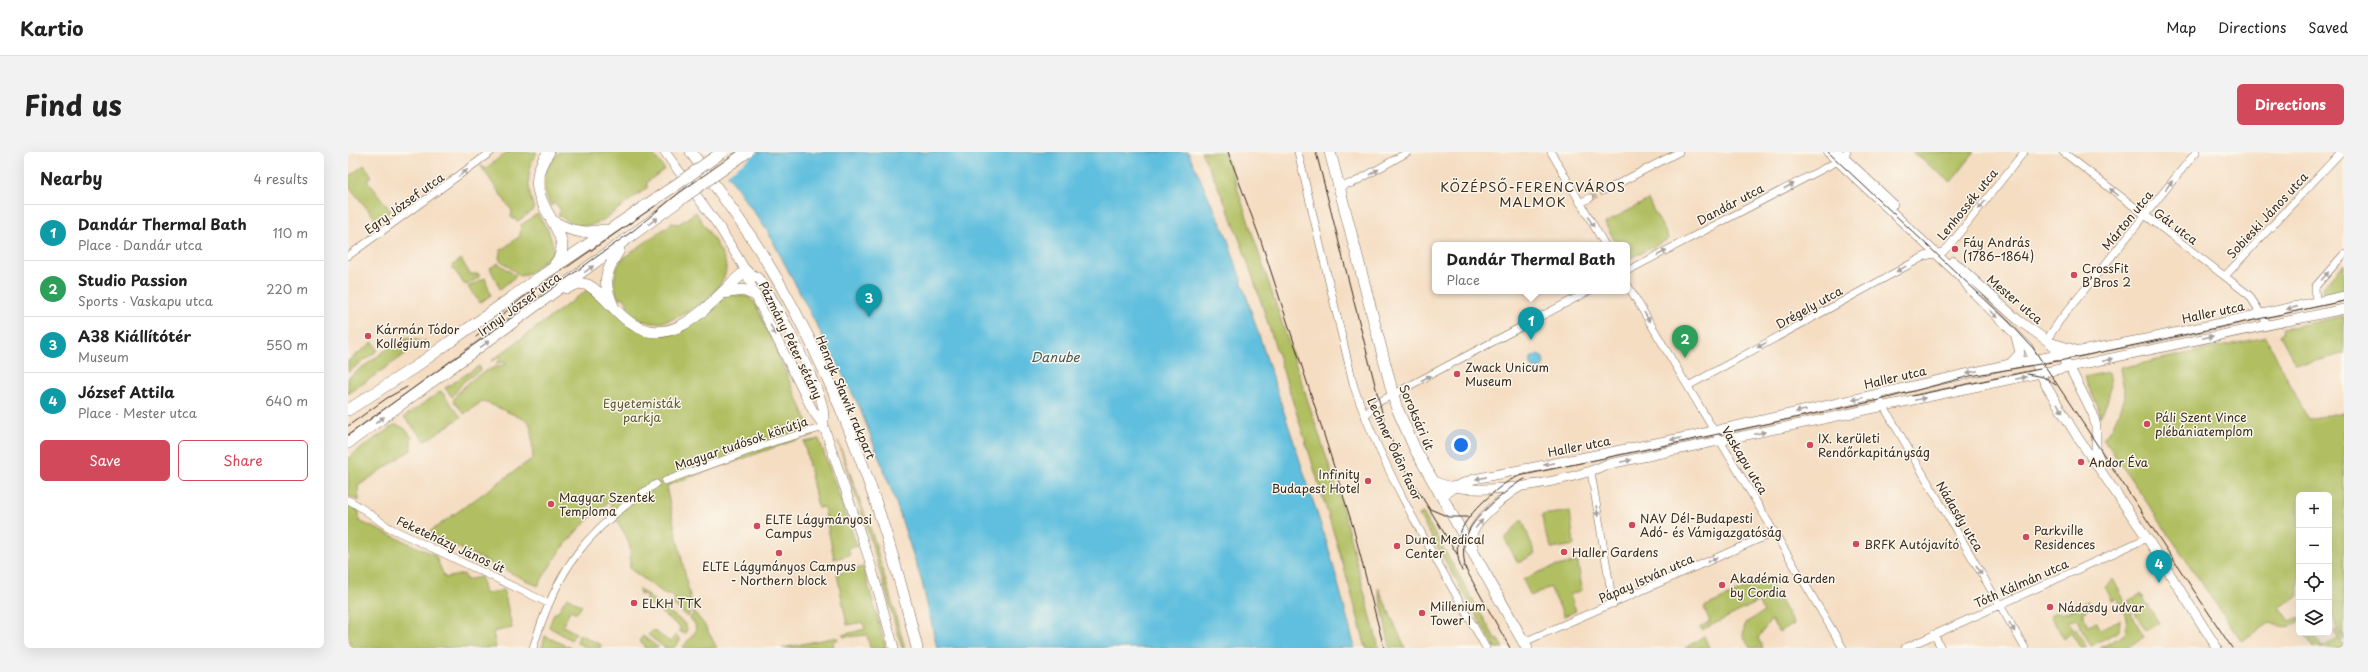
<!DOCTYPE html>
<meta charset="utf-8">
<style>
body{margin:0;font-family:"Playpen Sans",sans-serif;background:#f2f2f2;color:#222}
.controls{position:absolute;right:12px;bottom:12px;display:grid;overflow:hidden;border-radius:6px;box-shadow:0 4px 16px #0002}
.controls button{width:36px;height:36px;display:grid;place-items:center;padding:0;border:0;border-bottom:1px solid #e0e0e0;background:#fff;color:#222;font:20px sans-serif}
.you{position:absolute;left:1113px;top:293px;width:14px;height:14px;margin:-10px;border:3px solid #fff;border-radius:50%;background:#1a73e8;box-shadow:0 0 0 6px #1a73e833}
.badge{display:grid;place-items:center;width:26px;height:26px;border-radius:50%;background:#d1495b;color:#fff;font-size:13px;font-weight:700}
.pin{position:absolute;translate:-50% -33px;filter:drop-shadow(0 1px 2px #0008)}
.pin::after{content:'';position:absolute;top:21px;width:14px;height:12px;background:inherit;clip-path:polygon(0 0,100% 0,50% 100%)}
.popup{position:absolute;left:1084px;top:90px;width:198px;height:52px;box-sizing:border-box;display:grid;place-content:center;border-radius:6px;background:#fff;filter:drop-shadow(0 1px 3px #0005);font-size:13px;white-space:nowrap;color:#767676}
.popup b{font-size:15px;color:#222}
.popup::after{content:'';position:absolute;left:50%;top:100%;margin-left:-8px;border:8px solid transparent;border-top-color:#fff}
.list{margin:0;padding:0;list-style:none}
h2{display:flex;justify-content:space-between;align-items:center;height:52px;margin:0;padding:0 16px;font-size:17px}
h2 small{font-size:13px;font-weight:400;color:#767676}
.list li{display:grid;grid-template-columns:26px 1fr auto;gap:12px;align-items:center;box-sizing:border-box;height:56px;padding:0 16px;border-top:1px solid #e0e0e0}
.list b{display:block;font-size:15px;white-space:nowrap}
.list p{margin:0;font-size:13px;white-space:nowrap;color:#767676}
.list em{font-size:13px;font-style:normal;color:#767676}
.actions{display:flex;gap:8px;padding:12px 16px}
.actions a{flex:1;padding:9px 0;border:1px solid #d1495b;border-radius:6px;text-align:center;font-size:14px;color:#d1495b}
.actions .main{background:#d1495b;color:#fff}
.icon{flex:none;width:22px;height:22px;fill:none;stroke:currentColor;stroke-width:2;stroke-linecap:round;stroke-linejoin:round}
.map{position:relative;flex:none;width:1996px;height:496px;overflow:hidden;border-radius:6px}
header{display:flex;align-items:center;gap:24px;box-sizing:border-box;height:56px;padding:0 20px;background:#fff;border-bottom:1px solid #e0e0e0}
header strong{font-size:19px}
nav{display:flex;gap:22px;margin-inline-start:auto;font-size:14px}
.intro{display:flex;align-items:center;justify-content:space-between;box-sizing:border-box;height:96px;padding:0 24px}
h1{margin:0;font-size:28px}
.button{padding:10px 18px;border-radius:6px;background:#d1495b;color:#fff;font-size:14px;font-weight:700}
main{display:flex;gap:24px;padding:0 24px}
aside{flex:1;background:#fff;border-radius:6px;box-shadow:0 4px 16px #0002}
.map>svg:first-child{display:block}
</style>
<header>
<strong>Kartio</strong>
<nav><a>Map</a><a>Directions</a><a>Saved</a></nav>
</header>
<div class="intro"><h1>Find us</h1><a class="button">Directions</a></div>
<main>
<aside>
<h2>Nearby<small>4 results</small></h2>
<ul class="list">
<li><span class="badge" style="background:#0f9aa8">1</span><div><b>Dandár Thermal Bath</b><p>Place · Dandár utca</p></div><em>110 m</em></li>
<li><span class="badge" style="background:#2e9e5b">2</span><div><b>Studio Passion</b><p>Sports · Vaskapu utca</p></div><em>220 m</em></li>
<li><span class="badge" style="background:#0f9aa8">3</span><div><b>A38 Kiállítótér</b><p>Museum</p></div><em>550 m</em></li>
<li><span class="badge" style="background:#0f9aa8">4</span><div><b>József Attila</b><p>Place · Mester utca</p></div><em>640 m</em></li>
</ul>
<div class="actions"><a class="main">Save</a><a>Share</a></div>
</aside>
<div class="map">
<svg width="1996" height="496" viewBox="0 0 1996 496">
<rect width="100%" height="100%" fill="#fbf7ec"/>
<filter id="ink" filterUnits="userSpaceOnUse"><feTurbulence type="fractalNoise" baseFrequency=".025" numOctaves="2"/><feDisplacementMap in="SourceGraphic" scale="8" xChannelSelector="R" yChannelSelector="G"/><feConvolveMatrix kernelMatrix="1 2 1 2 8 2 1 2 1" color-interpolation-filters="sRGB"/></filter>
<filter id="wash" filterUnits="userSpaceOnUse"><feTurbulence type="fractalNoise" baseFrequency=".012" numOctaves="4" result="noise"/><feDisplacementMap in="SourceGraphic" scale="16" xChannelSelector="R" yChannelSelector="G"/><feGaussianBlur stdDeviation="0.9" result="paint"/><feColorMatrix in="noise" values="0 0 0 0 0 0 0 0 0 0 0 0 0 0 0 0 0 1.4 0 .05"/><feComposite in="paint" operator="in"/></filter>
<g filter="url(#wash)">
<rect width="100%" height="100%" fill="#f5ddc2"/>
<path fill="#b1bf62" stroke="#767440" d="M159,0H189C177,21 180,36 186,58L170,69L163,65L164,59L132,13L137,17Z
M211,0H303L317,17L299,30V36L255,68C238,78 224,75 210,62L213,59L207,51L203,54C191,33 196,17 211,0Z
M853,0H875L881,11L990,340L1031,496H1018C993,399 962,304 932,209C909,138 888,66 853,0Z
M1564,0H1627L1603,30Z
M16,13L24,24L19,28L43,59L29,69L0,33V25Z
M1300,48L1321,87L1279,108V93H1269L1257,71Z
M348,60C355,74 379,102 378,117C377,142 328,172 305,171C293,170 285,164 276,156L280,152L275,145L271,147C264,133 265,120 274,107L324,71L331,72Z
M189,62L200,78L207,100L180,122L172,124L151,107L152,99L172,84L173,73Z
M113,107L122,122H131V125L119,133L116,132L105,116V113Z
M150,111L168,124L152,137L142,116Z
M1996,112V139L1979,143L1976,141L1975,135Z
M137,126L143,143L132,151L120,135Z
M243,135L280,170L320,178L374,141L401,145L407,151L466,284L456,285L320,333L319,339L344,454L340,465L326,453L327,447L323,442H317L282,417C281,408 284,401 281,392C276,375 265,370 262,349C231,372 209,400 190,434L80,381L185,306L183,275L181,271L178,268L135,249L116,262L105,248C119,228 135,218 158,212L157,210L148,211L154,207L153,205L143,209Z
M1996,164V202L1960,211H1947L1932,183L1935,181L1934,177Z
M55,185L75,190L77,188L80,191L66,199Z
M1918,185L1960,267L1996,260V489L1985,466L1983,452L1984,466L1981,465V343H1951V444L1932,455L1942,469L1951,465V470C1942,477 1932,475 1922,471L1893,489L1755,286L1765,275L1777,243L1772,216Z
M50,189L59,201L0,242V226Z
M25,190L30,198L0,220V209Z
M131,214L133,218L116,229L104,245L97,236Z
M1760,220C1764,239 1761,248 1752,265L1750,255L1736,225Z
M93,239L113,265L77,289L56,265Z
M46,273C55,273 60,279 64,286L63,287V298L10,334L11,349L0,344V306Z
M471,287L509,394L500,396L502,403L486,407L476,355L470,356L456,290Z
M490,289L525,384L557,496H554L526,399Z
M0,353L11,359V369L87,403L97,426L116,422L118,428L133,425L137,442L156,438L164,476L145,480L148,496H3L0,480Z
M1222,359L1226,393L1204,397L1196,378L1194,363Z
M1075,361L1148,488L1150,487L1155,496H1147L1071,363Z
M1174,367L1187,402L1170,411L1157,387Z
M1230,410L1234,438L1222,443L1228,459L1216,464L1202,435L1183,444L1175,428C1193,418 1209,413 1230,410Z
M515,415L538,496H522L519,483L496,485L494,483L517,477L515,470L499,473L489,422Z
M1422,425L1424,428L1421,430L1446,472L1431,480L1423,468L1410,486L1415,496H1402L1395,484L1397,471L1416,460L1411,451L1418,446L1354,478L1352,475L1362,470L1356,455Z
M1765,427L1796,485L1778,496H1752L1777,482C1782,468 1775,458 1769,446L1764,448L1757,435Z
M1030,435L1057,496H1042Z
M291,437L336,471L339,477L337,482L331,479L333,476L298,449V442L292,443Z
M1793,442L1811,471L1798,479L1780,449Z
M219,445L234,454L229,461L222,458L215,474L228,481L223,488L201,475L206,461H209Z
M1740,449L1743,455L1734,461L1740,473L1748,470L1751,477L1772,468L1771,479L1743,494L1732,475L1730,467L1721,469L1723,477H1728L1739,496H1732L1724,480L1716,487L1702,463L1710,459L1712,462L1718,460L1719,461Z
M346,460L356,472L369,496H334L348,479L347,472L342,466Z
M305,478L322,490L328,483L333,488L326,496H317L300,483Z
M1989,478L1996,496H1965L1956,481H1964L1974,495L1990,487L1986,479Z
M231,482L253,493L252,496H240L229,491Z
M197,484L223,496H194Z
M295,484L311,496H296L297,493L291,489Z
M1356,484L1361,496H1337Z
M489,485L490,488L485,489L486,496H434Z"/>
<path fill="#60bfde" stroke="#4e747e" d="M364,0H840L879,85L982,401L1007,496H589L574,430L545,342L511,254L420,80Z
M1182 210a7 7 0 1 1 14 0a7 7 0 1 1-14 0Z"/>
<path fill="#f5ddc2" d="M362,0H410L378,23Z"/>
</g>
<g filter="url(#ink)">
<g fill="none" stroke-linecap="round" stroke-linejoin="round">
<path stroke="#d0b9a1" stroke-width="7" stroke-dasharray="7 3.5" stroke-linecap="butt" d="M1242,46L1258,38"/>
<g stroke="#7c6957" stroke-width="8">
<path id="minor" d="M950,0L1006,235C1038,326 1091,412 1138,496
M1203,0L1257,93
M1715,0L1901,143L1920,173
M990,34L1005,31L1060,0
M1258,38L1331,0
M1232,51L1242,46
M0,104L143,0
M1279,119L1490,9L1499,0
M1877,124L1993,0
M1279,132L1495,496
M1968,150L1967,135L1996,102
M1701,190L1702,183L1712,168L1848,0
M1340,234L1577,104L1595,100L1601,94L1676,0
M1529,243L1677,496
M1017,264L1027,252L1241,139
M1243,320L1265,452
M317,329L425,290L476,275
M0,348C15,355 27,367 42,376L200,451
M1586,482L1593,496
M1176,490L1427,380
M185,496C209,417 238,377 308,332
M1557,496L1799,386"/>
</g>
<g stroke="#7c6957" stroke-width="10">
<path id="tertiary" d="M317,0L372,76L398,119L407,143L465,259L476,274
M1480,0L1615,127L1621,136L1680,195L1699,235L1730,286L1799,386L1869,496
M1490,0L1545,52
M1605,109L1670,168L1701,190L1722,216L1745,262L1748,275V298L1753,312
M398,119C402,121 406,123 409,125C424,139 471,235 475,256C476,262 476,269 476,275L522,410L546,496
M1701,190L1728,198
M1662,212L1672,201L1668,185
M1084,328C1120,348 1220,331 1257,313L1996,157
M1094,345L1106,335L1126,327L1348,283L1662,212L1803,186L1996,144
M1126,399C1125,393 1123,386 1125,380C1129,367 1160,341 1172,335"/>
</g>
<g stroke="#7c6957" stroke-width="12">
<path id="secondary" d="M201,0C162,50 236,78 207,112
M343,0C365,31 388,62 409,94C486,215 536,357 569,496
M982,0L1048,254L1067,297L1179,496
M206,70C224,80 237,82 257,78
M219,136L231,131L240,133C258,143 268,163 286,173C330,200 369,141 398,119
M374,141L395,138L407,143
M265,154C254,129 257,121 271,98
M0,258L67,215L192,125L328,33
M0,291L336,45"/>
</g>
<use href="#minor" stroke="#fff" stroke-width="7"/>
<use href="#tertiary" stroke="#fff" stroke-width="9"/>
<use href="#secondary" stroke="#fff" stroke-width="11"/>
<path stroke="#3b2a1e" stroke-width="1" d="M880,0L913,89L971,267L1005,375L1036,496
M968,0L1038,276L1055,314L1109,402
M1480,0L1661,170L1685,196L1884,496
M128,185L173,147L307,54
M1679,222L1695,225L1708,233
M1564,244L1692,217
M0,274L39,246L59,235
M0,283L286,78L332,40L389,0
M1082,357L1101,365H1122
M1116,414L1162,496
M1118,418C1109,385 1125,369 1147,349C1157,341 1166,332 1177,327
M1114,419C1102,389 1114,370 1136,349C1147,339 1156,330 1171,324L1532,248L1622,224L1716,208L1996,149"/>
<g stroke="#7c6957" stroke-width="12" stroke-linecap="butt">
<path id="secondary-bridge" d="M328,33L374,0
M336,45L399,0"/>
</g>
<use href="#secondary-bridge" stroke="#fff" stroke-width="11"/>
</g>
<defs><path id="oneway-solid" d="M-6-.8H1V-3.2L6.5 0L1 3.2V.8H-6Z"/></defs>
<g fill="#a79f9a">
<use href="#oneway-solid" transform="translate(1026 20) rotate(-30)"/>
<use href="#oneway-solid" transform="translate(115 21) rotate(-37)"/>
<use href="#oneway-solid" transform="translate(1821 33) rotate(-51)"/>
<use href="#oneway-solid" transform="translate(1441 34) rotate(-28)"/>
<use href="#oneway-solid" transform="translate(1766 40) rotate(-142)"/>
<use href="#oneway-solid" transform="translate(1634 53) rotate(128)"/>
<use href="#oneway-solid" transform="translate(305 69) rotate(-37)"/>
<use href="#oneway-solid" transform="translate(1243 70) rotate(59)"/>
<use href="#oneway-solid" transform="translate(1314 101) rotate(-28)"/>
<use href="#oneway-solid" transform="translate(241 117) rotate(-36)"/>
<use href="#oneway-solid" transform="translate(1553 117) rotate(151)"/>
<use href="#oneway-solid" transform="translate(1977 124) rotate(-49)"/>
<use href="#oneway-solid" transform="translate(1944 156) rotate(167)"/>
<use href="#oneway-solid" transform="translate(1646 162) rotate(45)"/>
<use href="#oneway-solid" transform="translate(1299 165) rotate(59)"/>
<use href="#oneway-solid" transform="translate(425 178) rotate(62)"/>
<use href="#oneway-solid" transform="translate(1860 185) rotate(-12)"/>
<use href="#oneway-solid" transform="translate(137 192) rotate(-36)"/>
<use href="#oneway-solid" transform="translate(1414 193) rotate(151)"/>
<use href="#oneway-solid" transform="translate(1760 208) rotate(-13)"/>
<use href="#oneway-solid" transform="translate(1624 220) rotate(168)"/>
<use href="#oneway-solid" transform="translate(1078 226) rotate(-28)"/>
<use href="#oneway-solid" transform="translate(1673 226) rotate(-12)"/>
<use href="#oneway-solid" transform="translate(1510 247) rotate(168)"/>
<use href="#oneway-solid" transform="translate(1572 247) rotate(-12)"/>
<use href="#oneway-solid" transform="translate(1712 256) rotate(59)"/>
<use href="#oneway-solid" transform="translate(1453 259) rotate(168)"/>
<use href="#oneway-solid" transform="translate(32 268) rotate(-36)"/>
<use href="#oneway-solid" transform="translate(1412 281) rotate(-12)"/>
<use href="#oneway-solid" transform="translate(1328 287) rotate(169)"/>
<use href="#oneway-solid" transform="translate(1278 309) rotate(-12)"/>
<use href="#oneway-solid" transform="translate(1201 312) rotate(169)"/>
<use href="#oneway-solid" transform="translate(1133 326) rotate(169)"/>
<use href="#oneway-solid" transform="translate(1249 359) rotate(81)"/>
<use href="#oneway-solid" transform="translate(1131 372) rotate(-49)"/>
<use href="#oneway-solid" transform="translate(1364 408) rotate(-24)"/>
<use href="#oneway-solid" transform="translate(1631 418) rotate(59)"/>
<use href="#oneway-solid" transform="translate(1664 475) rotate(60)"/>
</g>
</g>
<g fill="#d1495b" stroke="#fbf7ec" stroke-width="1.5">
<circle cx="1607" cy="97" r="4"/>
<circle cx="1726" cy="123" r="4"/>
<circle cx="20" cy="184" r="4"/>
<circle cx="1109" cy="222" r="4"/>
<circle cx="1799" cy="272" r="4"/>
<circle cx="1462" cy="293" r="4"/>
<circle cx="1733" cy="310" r="4"/>
<circle cx="1020" cy="329" r="4"/>
<circle cx="203" cy="352" r="4"/>
<circle cx="1284" cy="373" r="4"/>
<circle cx="409" cy="374" r="4"/>
<circle cx="1678" cy="385" r="4"/>
<circle cx="1508" cy="392" r="4"/>
<circle cx="1049" cy="394" r="4"/>
<circle cx="1216" cy="400" r="4"/>
<circle cx="431" cy="401" r="4"/>
<circle cx="1374" cy="433" r="4"/>
<circle cx="286" cy="451" r="4"/>
<circle cx="1702" cy="455" r="4"/>
<circle cx="1074" cy="461" r="4"/>
</g>
<g text-anchor="middle" dominant-baseline="central" stroke-width="3" stroke-linejoin="round" paint-order="stroke">
<g font-size="12" fill="#3b2a1e" stroke="#fbf7ec">
<text transform="translate(56 51) rotate(-36)">Egry József utca</text>
<text transform="translate(1382 52) rotate(-28)">Dandár utca</text>
<text transform="translate(1619 52) rotate(-51)">Lenhossék utca</text>
<text transform="translate(1919 63) rotate(-47)">Sobieski János utca</text>
<text transform="translate(1779 68) rotate(-51)">Márton utca</text>
<text transform="translate(1828 74) rotate(37)">Gát utca</text>
<text transform="translate(1667 147) rotate(40)">Mester utca</text>
<text transform="translate(171 152) rotate(-36)">Irinyi József utca</text>
<text transform="translate(1461 155) rotate(-29)">Drégely utca</text>
<text transform="translate(1865 160) rotate(-12)">Haller utca</text>
<text transform="translate(443 188) rotate(64)">Pázmány Péter sétány</text>
<text transform="translate(1547 225) rotate(-13)">Haller utca</text>
<text transform="translate(498 245) rotate(67)">Henryk Sławik rakpart</text>
<text transform="translate(1069 265) rotate(67)">Soroksári út</text>
<text transform="translate(393 291) rotate(-19)">Magyar tudósok körútja</text>
<text transform="translate(1231 294) rotate(-11)">Haller utca</text>
<text transform="translate(1047 297) rotate(65)">Lechner Ödön fasor</text>
<text transform="translate(1397 308) rotate(59)">Vaskapu utca</text>
<text transform="translate(1612 364) rotate(59)">Nádasdy utca</text>
<text transform="translate(103 392) rotate(25)">Feketeházy János út</text>
<text transform="translate(1298 426) rotate(-24)">Pápay István utca</text>
<text transform="translate(1673 431) rotate(-24)">Tóth Kálmán utca</text>
</g>
<g font-size="12" fill="#3b2a1e" stroke="#fbf7ec" text-anchor="start">
<text x="1615" y="90">Fáy András<tspan x="1615" dy="14">(1786–1864)</tspan></text>
<text x="1734" y="116">CrossFit<tspan x="1734" dy="14">B’Bros 2</tspan></text>
<text x="28" y="177">Kármán Tódor<tspan x="28" dy="14">Kollégium</tspan></text>
<text x="1117" y="215">Zwack Unicum<tspan x="1117" dy="14">Museum</tspan></text>
<text x="1807" y="265">Páli Szent Vince<tspan x="1807" dy="14">plébániatemplom</tspan></text>
<text x="1470" y="286">IX. kerületi<tspan x="1470" dy="14">Rendőrkapitányság</tspan></text>
<text x="1741" y="310">Andor Éva</text>
<text x="1012" y="322" text-anchor="end">Infinity<tspan x="1012" dy="14">Budapest Hotel</tspan></text>
<text x="211" y="345">Magyar Szentek<tspan x="211" dy="14">Temploma</tspan></text>
<text x="1292" y="366">NAV Dél-Budapesti<tspan x="1292" dy="14">Adó- és Vámigazgatóság</tspan></text>
<text x="417" y="367">ELTE Lágymányosi<tspan x="417" dy="14">Campus</tspan></text>
<text x="1686" y="378">Parkville<tspan x="1686" dy="14">Residences</tspan></text>
<text x="1057" y="387">Duna Medical<tspan x="1057" dy="14">Center</tspan></text>
<text x="1516" y="392">BRFK Autójavító</text>
<text x="1224" y="400">Haller Gardens</text>
<text x="431" y="414" text-anchor="middle">ELTE Lágymányos Campus<tspan x="431" dy="14">- Northern block</tspan></text>
<text x="1382" y="426">Akadémia Garden<tspan x="1382" dy="14">by Cordia</tspan></text>
<text x="294" y="451">ELKH TTK</text>
<text x="1082" y="454">Millenium<tspan x="1082" dy="14">Tower I</tspan></text>
<text x="1710" y="455">Nádasdy udvar</text>
</g>
<g font-size="12" fill="#5e5732" stroke="#fbf7ec">
<text x="294" y="251">Egyetemisták<tspan x="294" dy="14">parkja</tspan></text>
</g>
<g font-size="13" letter-spacing="1" fill="#3b2a1e" stroke="#fbf7ec">
<text x="1185" y="34">KÖZÉPSŐ-FERENCVÁROS<tspan x="1185" dy="15">MALMOK</tspan></text>
</g>
<g font-size="13" font-style="italic" fill="#465758" stroke="#fbf7ec">
<text x="707" y="204">Danube</text>
</g>
</g>
</svg>
<div class="controls">
<button>+</button>
<button>−</button>
<button><svg class="icon" aria-label="locate" viewBox="0 0 24 24"><circle cx="12" cy="12" r="6"/><path d="M12 2v4M12 18v4M2 12h4M18 12h4"/></svg></button>
<button><svg class="icon" aria-label="layers" viewBox="0 0 24 24"><path d="M12 4l9 5-9 5-9-5zM3 14l9 5 9-5"/></svg></button>
</div>
<div class="you"></div>
<div class="pin badge" style="left:1183px;top:188px;background:#0f9aa8">1</div>
<div class="popup"><b>Dandár Thermal Bath</b>Place</div>
<div class="pin badge" style="left:1337px;top:206px;background:#2e9e5b">2</div>
<div class="pin badge" style="left:521px;top:165px;background:#0f9aa8">3</div>
<div class="pin badge" style="left:1811px;top:431px;background:#0f9aa8">4</div>
</div>
</main>
